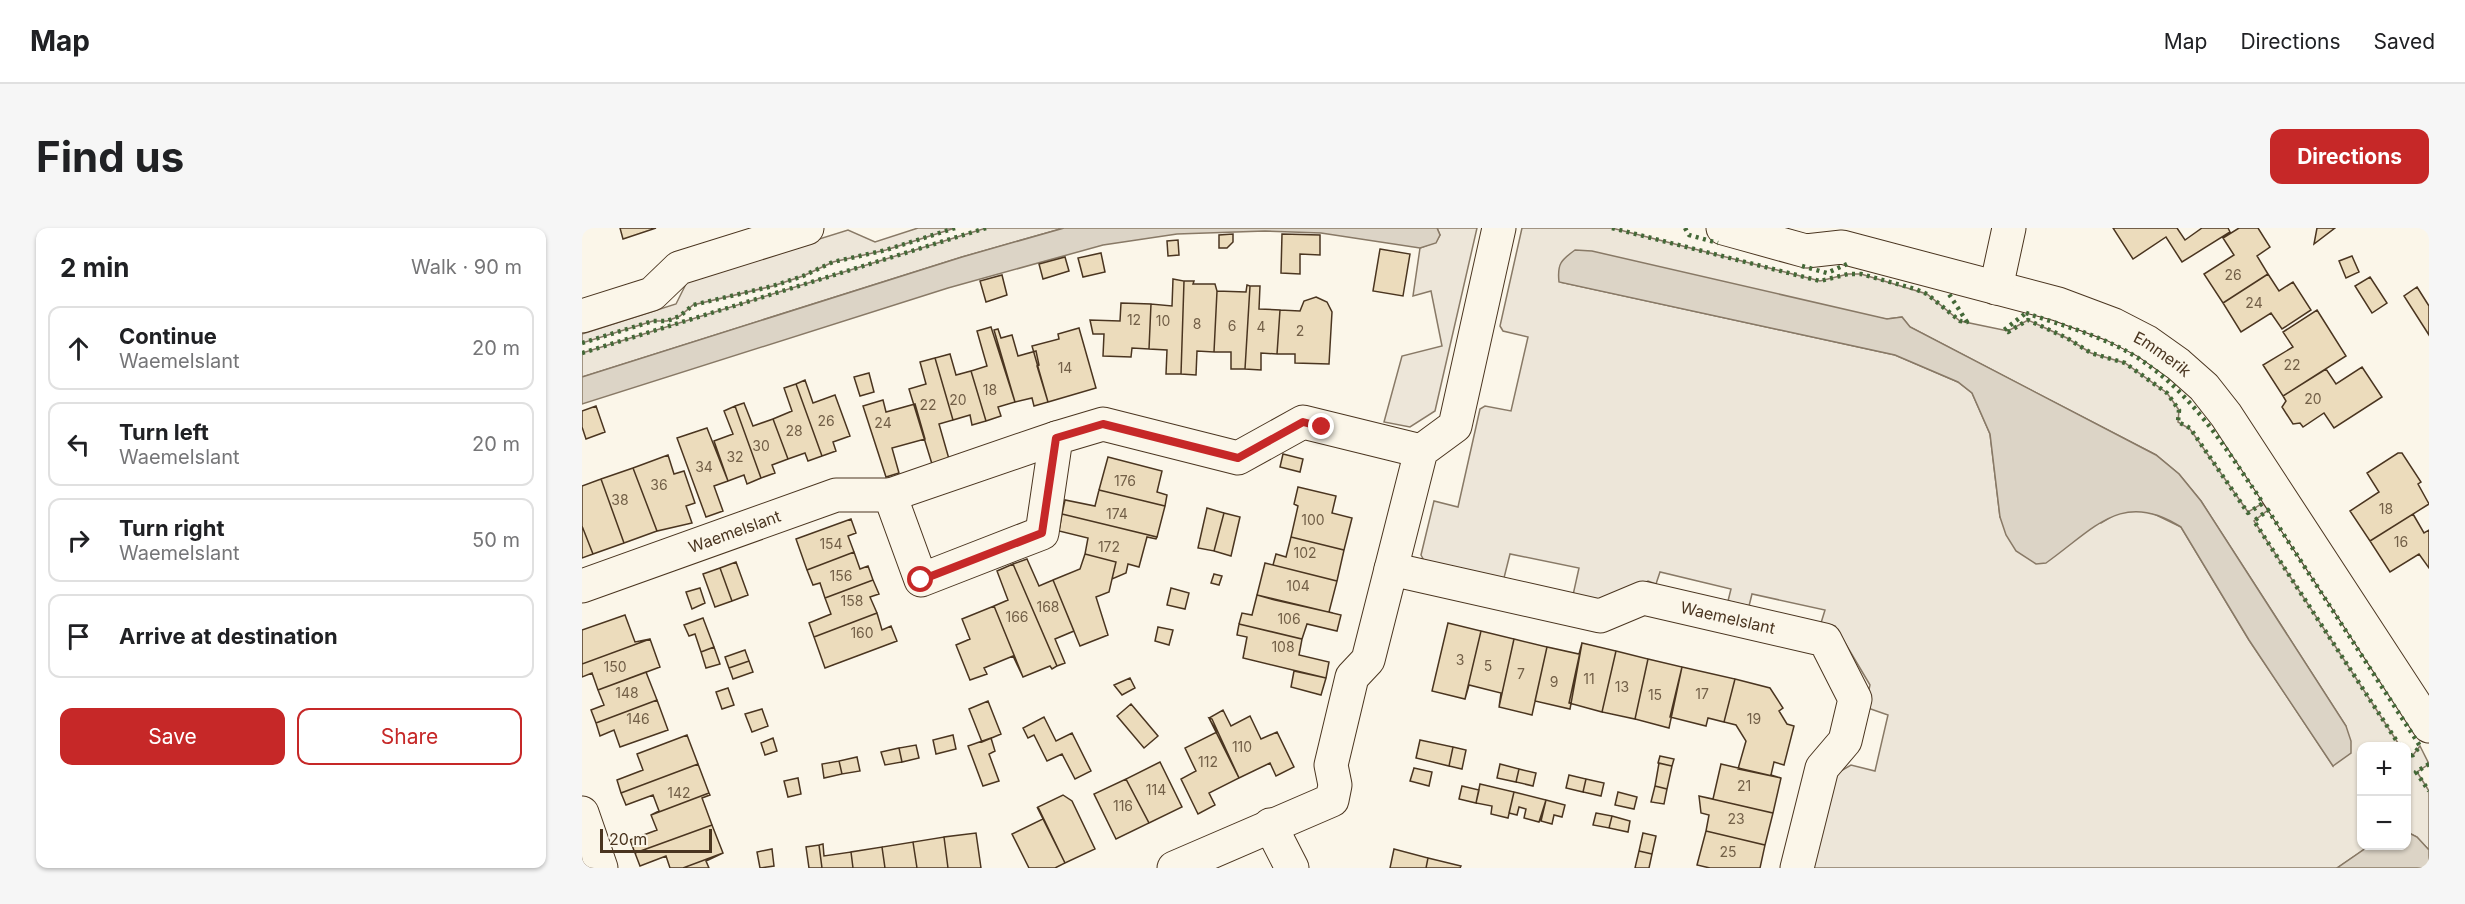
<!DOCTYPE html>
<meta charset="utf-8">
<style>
body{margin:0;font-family:Inter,sans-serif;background:#f6f6f6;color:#202124}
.controls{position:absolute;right:18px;bottom:18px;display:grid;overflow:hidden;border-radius:12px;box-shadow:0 2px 4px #0004}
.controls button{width:54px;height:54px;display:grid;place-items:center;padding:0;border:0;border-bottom:2px solid #e0e0e0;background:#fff;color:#202124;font:30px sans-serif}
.scale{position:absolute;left:18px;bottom:15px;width:112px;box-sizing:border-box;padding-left:6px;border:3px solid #4a3520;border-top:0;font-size:16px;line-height:21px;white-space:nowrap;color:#4a3520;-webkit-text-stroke:4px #fbf6e9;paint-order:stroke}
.stop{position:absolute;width:18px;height:18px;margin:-14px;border:4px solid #c62828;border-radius:50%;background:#fff}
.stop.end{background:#c62828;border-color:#fff;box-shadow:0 2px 6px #0008}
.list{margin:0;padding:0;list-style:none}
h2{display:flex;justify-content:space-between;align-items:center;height:78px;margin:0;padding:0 24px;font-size:26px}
h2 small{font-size:20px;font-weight:400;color:#757577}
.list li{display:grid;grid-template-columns:39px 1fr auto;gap:18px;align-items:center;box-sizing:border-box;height:84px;margin:0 12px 12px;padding:0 12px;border:2px solid #e0e0e0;border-radius:12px}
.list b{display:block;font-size:22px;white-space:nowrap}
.list p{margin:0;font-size:20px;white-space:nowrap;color:#757577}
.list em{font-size:20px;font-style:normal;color:#757577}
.actions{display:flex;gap:12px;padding:18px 24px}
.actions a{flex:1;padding:14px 0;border:2px solid #c62828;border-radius:12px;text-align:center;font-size:21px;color:#c62828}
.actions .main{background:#c62828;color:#fff}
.icon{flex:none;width:33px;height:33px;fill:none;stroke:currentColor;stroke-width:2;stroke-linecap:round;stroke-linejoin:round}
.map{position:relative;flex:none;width:1847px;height:640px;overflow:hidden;border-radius:12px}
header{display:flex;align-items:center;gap:36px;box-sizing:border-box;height:84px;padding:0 30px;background:#fff;border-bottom:2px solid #e0e0e0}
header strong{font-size:28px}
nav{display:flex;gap:33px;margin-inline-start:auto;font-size:21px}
.intro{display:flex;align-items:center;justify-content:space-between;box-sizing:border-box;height:144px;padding:0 36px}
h1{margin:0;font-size:42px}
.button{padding:15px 27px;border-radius:12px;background:#c62828;color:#fff;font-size:21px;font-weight:700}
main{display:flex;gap:36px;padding:0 36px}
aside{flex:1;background:#fff;border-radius:12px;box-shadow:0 2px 4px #0004}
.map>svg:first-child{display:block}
</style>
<header>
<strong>Map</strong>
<nav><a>Map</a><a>Directions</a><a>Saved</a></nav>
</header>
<div class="intro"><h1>Find us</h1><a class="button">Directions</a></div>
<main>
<aside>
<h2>2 min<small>Walk · 90 m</small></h2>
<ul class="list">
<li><svg class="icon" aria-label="ahead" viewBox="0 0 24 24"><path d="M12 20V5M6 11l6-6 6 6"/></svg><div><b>Continue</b><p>Waemelslant</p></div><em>20 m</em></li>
<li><svg class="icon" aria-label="left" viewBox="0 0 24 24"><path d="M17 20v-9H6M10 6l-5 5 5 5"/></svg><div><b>Turn left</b><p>Waemelslant</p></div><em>20 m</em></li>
<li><svg class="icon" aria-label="right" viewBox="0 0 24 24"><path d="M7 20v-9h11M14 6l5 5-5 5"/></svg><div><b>Turn right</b><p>Waemelslant</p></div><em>50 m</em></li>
<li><svg class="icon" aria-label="arrive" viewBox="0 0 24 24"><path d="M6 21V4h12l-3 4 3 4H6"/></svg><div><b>Arrive at destination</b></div></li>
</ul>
<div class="actions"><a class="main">Save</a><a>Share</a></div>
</aside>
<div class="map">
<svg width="1847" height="640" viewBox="0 0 1847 640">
<rect width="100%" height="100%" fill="#fbf6e9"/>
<path fill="#ede6d9" stroke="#887966" stroke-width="1.5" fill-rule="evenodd" d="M336,0H373L304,22L251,34L221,48L191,58L111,77L98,88L85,93H71L0,115V106L94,76L106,52L266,2L293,14Z
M404,0H482L380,29L0,149V125Z
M855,0H895L853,183L828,199L802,194L820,128L860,118L849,63L831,68L838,20L854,14L858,7Z
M940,0H1030L1238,53L1266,46H1279L1345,66L1378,93L1426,103L1446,92L1485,110L1509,125L1543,135L1585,165L1597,182L1596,194L1608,201L1666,284L1681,275L1686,282L1672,293L1818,518H1780V618H1787L1755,640H1229L1250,548L1269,537L1293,543L1306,487L1283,479L1288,457L1253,398L1239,395L1243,382L1170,366L1167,378L1146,373L1149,361L1078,344L1074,356L1066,353L1019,379L991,367L997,340L928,326L922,350L845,338L839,327L852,273L876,279L898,181L903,178L929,183L946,109L921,103L918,98ZM978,54L1305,91L1320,89L1328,99L1574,227L1597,246L1619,273L1764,498L1751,538L1667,412L1599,299L1564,282L1539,283L1519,295L1418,289L1408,206L1390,165L1376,154L1313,127Z
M1838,518L1847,536L1835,544L1847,563V622L1835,609L1825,604L1824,529L1831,527Z"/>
<path fill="#dcd4c6" stroke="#887966" stroke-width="1.5" d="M482,0H855L858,7L854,15L838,20L739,5L683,3L595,6L521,17L366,60L0,176V149L380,29Z
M993,22L1010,23L1305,91L1320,89L1328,99L1574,227L1597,246L1619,273L1764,498L1769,513V525L1751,538L1667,412L1599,299C1540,261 1512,301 1464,335L1454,336L1434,323L1424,307L1418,289L1408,206L1390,165L1376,154L1313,127L977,54C975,36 979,32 993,22Z
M1825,604L1835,609L1847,622V640H1755L1787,618H1824Z"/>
<path fill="#ecdcbc" stroke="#4a3520" stroke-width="1.5" d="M38,0H74L41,11Z
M1531,0H1595L1603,12L1620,0H1646L1648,4L1600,34L1584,9L1551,31Z
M1657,0H1676L1688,19L1675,28L1686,46L1641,75L1622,46L1652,27L1641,10Z
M1735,0H1753L1732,16Z
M651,6V14L645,20H637V7Z
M700,6L738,7V27L718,26V46L699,45Z
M596,12L597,27L586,28L585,13Z
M798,21L828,26L821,68L791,63Z
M519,25L523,44L501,49L496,30Z
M1770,28L1777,44L1764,50L1757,33Z
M483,29L487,43L461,51L457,36Z
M1686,46L1697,63L1711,54L1729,82L1700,101L1689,85L1659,104L1641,75Z
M420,47L425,67L404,74L398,53Z
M1788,49L1805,75L1790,85L1773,58Z
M591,51L602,53L599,146H584L585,122L567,121L569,76L590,78Z
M602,53H612L611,56H633L635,63L632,124L615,123L614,147L599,146Z
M665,57L668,58L663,141H649V124H632L635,63L664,64Z
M668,58H678L677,81L698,82L695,126L679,125V142L663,141Z
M1835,59L1847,78V107L1822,68Z
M734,69L745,74L750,84L747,136L713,135V126H695L698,82L718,83L722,73Z
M539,75L569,76L567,121L550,120L549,129L521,128L522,106H511L508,92L538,93Z
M1735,82L1764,128L1701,168L1681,137L1711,119L1701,104Z
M409,99L433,174L416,179L419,188L404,193L389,143L405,138L395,103Z
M497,100L514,160L466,174L450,118L477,111L476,106Z
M416,101L419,110L430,107L436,128L454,123L457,137L455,138L466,174L452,178L450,170L433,174L412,102Z
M368,126L374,147L389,143L404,193L390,197L388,187L371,192L353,130Z
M353,130L371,192L357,196L367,231L350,236L327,161L344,156L338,134Z
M1780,139L1800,169L1752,200L1742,185L1721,199L1718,195L1711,196L1700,179L1704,173L1701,168L1744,141L1754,156Z
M287,145L292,164L278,168L272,149Z
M223,152L231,175L253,167L268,208L251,214L254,223L240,228L214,156Z
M214,156L240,228L226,233L223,225L206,231L191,191L210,183L202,160Z
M301,172L304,184L333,176L343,211L310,220L317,245L304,249L281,178Z
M162,175L171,198L191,191L206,231L190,237L193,245L179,250L153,178Z
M14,178L23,204L4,211L0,199V183Z
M153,178L179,250L165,256L162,247L146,253L132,213L151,206L142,183Z
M125,200L146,253L132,258L141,283L124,289L95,210Z
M1816,225H1820L1839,254L1836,256L1847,276L1788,313L1768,283L1797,264L1785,245Z
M701,226L721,231L718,244L698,239Z
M86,227L92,246L102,243L113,275L104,278L110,295L75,303L51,240Z
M526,229L580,243L575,264L585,267L583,278L517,262Z
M51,240L75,303L42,315L19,251Z
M19,251L42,315L11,326L0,298V258Z
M716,259L754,268L750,285L770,290L762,322L709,309L716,278L712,276Z
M517,262L583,278L575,309L480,286L483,272L513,278Z
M625,280L642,285L632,323L616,320Z
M642,285L658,289L649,328L632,323Z
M480,286L575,309L574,311L565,309L557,339L546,336L544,345L530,351L534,334L503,326L506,310L477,303Z
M1831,286L1842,305L1847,302V340L1837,326L1808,344L1788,313Z
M269,291L274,305L266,308L272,324L225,342L214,311Z
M0,298L11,326L0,330Z
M709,309L762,322L755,353L691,337L694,326L704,329Z
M272,324L278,341L286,338L291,352L243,370L238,355L231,357L225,342Z
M503,326L534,334L527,364L514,369L526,407L498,418L471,352L498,341Z
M445,331L457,358L471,352L492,403L473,411L483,435L475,438L431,336Z
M154,334L166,367L150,373L138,340Z
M683,335L755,353L747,384L751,385L693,372L675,367Z
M431,336L475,438L470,441L468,438L441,449L412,378L426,372L415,343Z
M138,340L150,373L133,379L121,346Z
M632,346L640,348L637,357L629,355Z
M291,352L297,366L288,369L295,385L232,409L227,395L249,386L243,370Z
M118,360L123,375L110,381L104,364Z
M589,360L607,365L603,381L585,377Z
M675,367L759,387L755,403L725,396L720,411L657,396L660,385L670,387Z
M412,378L441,449L431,428L402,440L405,446L388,452L374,417L388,411L380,391Z
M295,385L300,402L309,398L315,413L243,440L232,409Z
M43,387L53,414L68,411L0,436V402Z
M121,390L132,419L119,424L113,406L107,408L102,397Z
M866,395L899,403L883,471L850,463Z
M657,396L720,411L717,427L747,434L744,450L661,430L665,409L655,407Z
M576,399L591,402L587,417L573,413Z
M899,403L932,411L917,479L919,465L887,457L883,471Z
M68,411L78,439L16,462L10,445L0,449V436Z
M932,411L965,419L950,487L917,479Z
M1000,415L1034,423L1020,484L987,475Z
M1000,415L988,481L953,473L965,419L997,426Z
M132,419L138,436L124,440L119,424Z
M163,422L167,433L147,440L143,429Z
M1034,423L1066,431L1053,491L1020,484Z
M1066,431L1100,439L1087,500L1053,491Z
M167,433L171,444L151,451L147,440Z
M1100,439L1153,451L1142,494L1126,490L1124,498L1088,489Z
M712,443L744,450L739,467L709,459Z
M64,444L75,472L14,495L9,482L22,477L16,462Z
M548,450L553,460L540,467L532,457Z
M1153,451L1188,460L1201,480L1197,483L1205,496L1212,498L1202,537L1192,534L1189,547L1199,550L1156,541L1164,513L1154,497L1142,494Z
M146,460L152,477L140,481L134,464Z
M75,472L86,502L38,519L32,502L18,508L14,495Z
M406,473L419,506L400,514L387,481Z
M549,476L576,508L562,520L535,488Z
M180,481L186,498L170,504L163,486Z
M641,482L649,498L668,488L679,511L695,504L712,539L694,548L688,535L657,550L627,490Z
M462,489L474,513L490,505L509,543L493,551L480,526L465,533L452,507L446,510L441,500Z
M627,490L630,491L657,550L627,565L633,577L616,586L599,551L614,543L603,520L635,504Z
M105,507L116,536L39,565L35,552L61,542L55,526Z
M371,507L374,521L354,526L351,512Z
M191,510L195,523L183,527L179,515Z
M409,510L413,523L407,526L417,553L401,558L386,518Z
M838,512L871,519L867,538L834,530Z
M334,517L337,530L320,534L317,520Z
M871,519L884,522L880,541L867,538Z
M317,520L320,534L303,537L299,524Z
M1078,528L1092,531L1090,538L1076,535Z
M275,529L278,543L260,546L257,533Z
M257,533L260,546L242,550L240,536Z
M578,534L600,579L567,595L544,551Z
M1077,535L1090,538L1085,561L1073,558Z
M116,536L127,565L69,587L77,583L71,567L44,577L39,565Z
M918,536L937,541L934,554L915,550Z
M1139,536L1199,550L1191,585L1117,568L1131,571Z
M832,540L850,544L847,558L828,553Z
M937,541L954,545L951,558L934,554Z
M987,547L1004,551L1001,564L984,560Z
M216,550L219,566L206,569L202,553Z
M544,551L567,595L534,611L512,566Z
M1004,551L1022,555L1019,568L1001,564Z
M898,556L932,564L926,590L909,586L910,578L894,575Z
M880,558L897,562L894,575L877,571Z
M1073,558L1085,561L1082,576L1069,574Z
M932,564L964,572L957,594L942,590L944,581L937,579L935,587L927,585Z
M1036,564L1055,569L1052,581L1033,577Z
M127,565L128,567L120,570L130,597L53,625L48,612L75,602L69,587Z
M481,567L490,573L513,621L483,635L456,579Z
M1117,568L1191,585L1183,617L1124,603L1127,587L1119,585Z
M964,572L983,577L980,589L972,587L970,596L959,593Z
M455,579L483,635L473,640H447L430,606L461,591Z
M1014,585L1030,588L1027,600L1011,597Z
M1030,588L1048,593L1046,604L1027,600Z
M130,597L141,625L101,640H88L84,628L58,638L53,625Z
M1124,603L1183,617L1178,640H1128L1115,637Z
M394,605L399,640H366L362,609Z
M1061,605L1074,608L1070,626L1057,623Z
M362,609L366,640H335L331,614Z
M331,614L335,640H303L300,619Z
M241,616L242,628L269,624L271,640H240L237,617Z
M237,617L240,640H227L224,619Z
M300,619L303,640H271L269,624Z
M190,621L192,638L178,640L175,624Z
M812,621L846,630L844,640H808Z
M1057,623L1070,626L1067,640H1053Z
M141,625L124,633L127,640H101Z
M846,630L879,638L878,640H844Z"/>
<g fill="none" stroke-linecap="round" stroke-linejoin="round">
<g stroke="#4a3520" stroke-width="35">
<g id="minor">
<path id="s1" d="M1141,0L1224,23L1260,19L1476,76L1532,97L1565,114L1596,136L1622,159L1644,187L1847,498"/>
<path d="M1414,60L1427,0"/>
<path d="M0,88L70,66L97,40L225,0"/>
<path d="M308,267L474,210"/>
<path id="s2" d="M809,341L1018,388L1061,370L1243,412L1273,471L1263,513L1240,540L1215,640"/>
<path id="s3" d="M0,358L254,267H308L339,352L460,305L474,210L521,196L656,230L721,194L839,223"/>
<path d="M0,585L19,640"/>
<path d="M688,597L710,640"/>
<path d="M592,640L750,572L753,557L749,537L770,449L786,432L839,223L873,198L917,0"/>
</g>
</g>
<use href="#minor" stroke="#fbf6e9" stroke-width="33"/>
<path stroke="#436837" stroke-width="4.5" stroke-dasharray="3 4.5" stroke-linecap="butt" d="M1030,0L1238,53L1266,46H1279L1333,61L1345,66L1378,93L1385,94L1365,63
M1103,0L1107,7L1136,15
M1220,38L1245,45L1265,36
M1444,85C1482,98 1525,109 1559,132C1613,168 1646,224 1681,275L1666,285L1608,200L1596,194L1597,182L1585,165L1543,135L1509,125L1485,110L1446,92L1426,104L1422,102Z
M0,115L71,93H85L98,88L111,77L191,58L221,48L251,34L304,22L373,0
M0,125L404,0
M1818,518L1672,293L1686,282L1838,518L1831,527L1824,529
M1847,536L1834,544L1847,563"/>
</g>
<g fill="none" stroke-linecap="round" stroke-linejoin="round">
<path stroke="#c62828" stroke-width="8" d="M339,352L460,305L474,210L521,196L656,230L721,194L740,199"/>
</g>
<g text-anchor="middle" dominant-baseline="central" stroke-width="4.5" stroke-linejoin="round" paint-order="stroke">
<g font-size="14" fill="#725f47">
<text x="1651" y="46">26</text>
<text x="1672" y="74">24</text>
<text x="552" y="91">12</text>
<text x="581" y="92">10</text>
<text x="615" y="95">8</text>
<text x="650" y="97">6</text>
<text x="679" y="98">4</text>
<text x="718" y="102">2</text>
<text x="1710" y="136">22</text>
<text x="483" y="139">14</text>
<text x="408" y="161">18</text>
<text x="1731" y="170">20</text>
<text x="376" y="171">20</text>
<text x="346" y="176">22</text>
<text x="244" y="192">26</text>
<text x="301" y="194">24</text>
<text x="212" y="202">28</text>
<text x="179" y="217">30</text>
<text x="153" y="228">32</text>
<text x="122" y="238">34</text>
<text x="543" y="252">176</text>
<text x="77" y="256">36</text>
<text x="38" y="271">38</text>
<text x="1804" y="280">18</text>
<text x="535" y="285">174</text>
<text x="731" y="291">100</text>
<text x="1819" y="313">16</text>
<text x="249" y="315">154</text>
<text x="527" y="318">172</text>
<text x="723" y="324">102</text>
<text x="259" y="347">156</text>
<text x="716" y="357">104</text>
<text x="270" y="372">158</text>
<text x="466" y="378">168</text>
<text x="435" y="388">166</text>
<text x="707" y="390">106</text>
<text x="280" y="404">160</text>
<text x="701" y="418">108</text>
<text x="878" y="431">3</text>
<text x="906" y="437">5</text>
<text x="33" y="438">150</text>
<text x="939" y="445">7</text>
<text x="1007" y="450">11</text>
<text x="972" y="453">9</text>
<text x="1040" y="458">13</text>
<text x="45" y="464">148</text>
<text x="1120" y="465">17</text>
<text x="1073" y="466">15</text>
<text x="56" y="490">146</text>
<text x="1172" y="490">19</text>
<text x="660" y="518">110</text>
<text x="626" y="533">112</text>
<text x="1162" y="557">21</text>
<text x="574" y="561">114</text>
<text x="97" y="564">142</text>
<text x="541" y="577">116</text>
<text x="1154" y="590">23</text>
<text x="1146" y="623">25</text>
</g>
<g font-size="16" fill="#4a3520" stroke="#fbf6e9">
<text stroke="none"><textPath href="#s1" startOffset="462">Emmerik</textPath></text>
<text stroke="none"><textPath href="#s3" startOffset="162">Waemelslant</textPath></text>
<text stroke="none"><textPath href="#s2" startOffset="348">Waemelslant</textPath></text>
</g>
</g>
</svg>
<div class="controls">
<button>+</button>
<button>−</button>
</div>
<div class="scale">20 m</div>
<div class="stop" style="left:339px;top:352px"></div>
<div class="stop end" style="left:740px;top:199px"></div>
</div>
</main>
